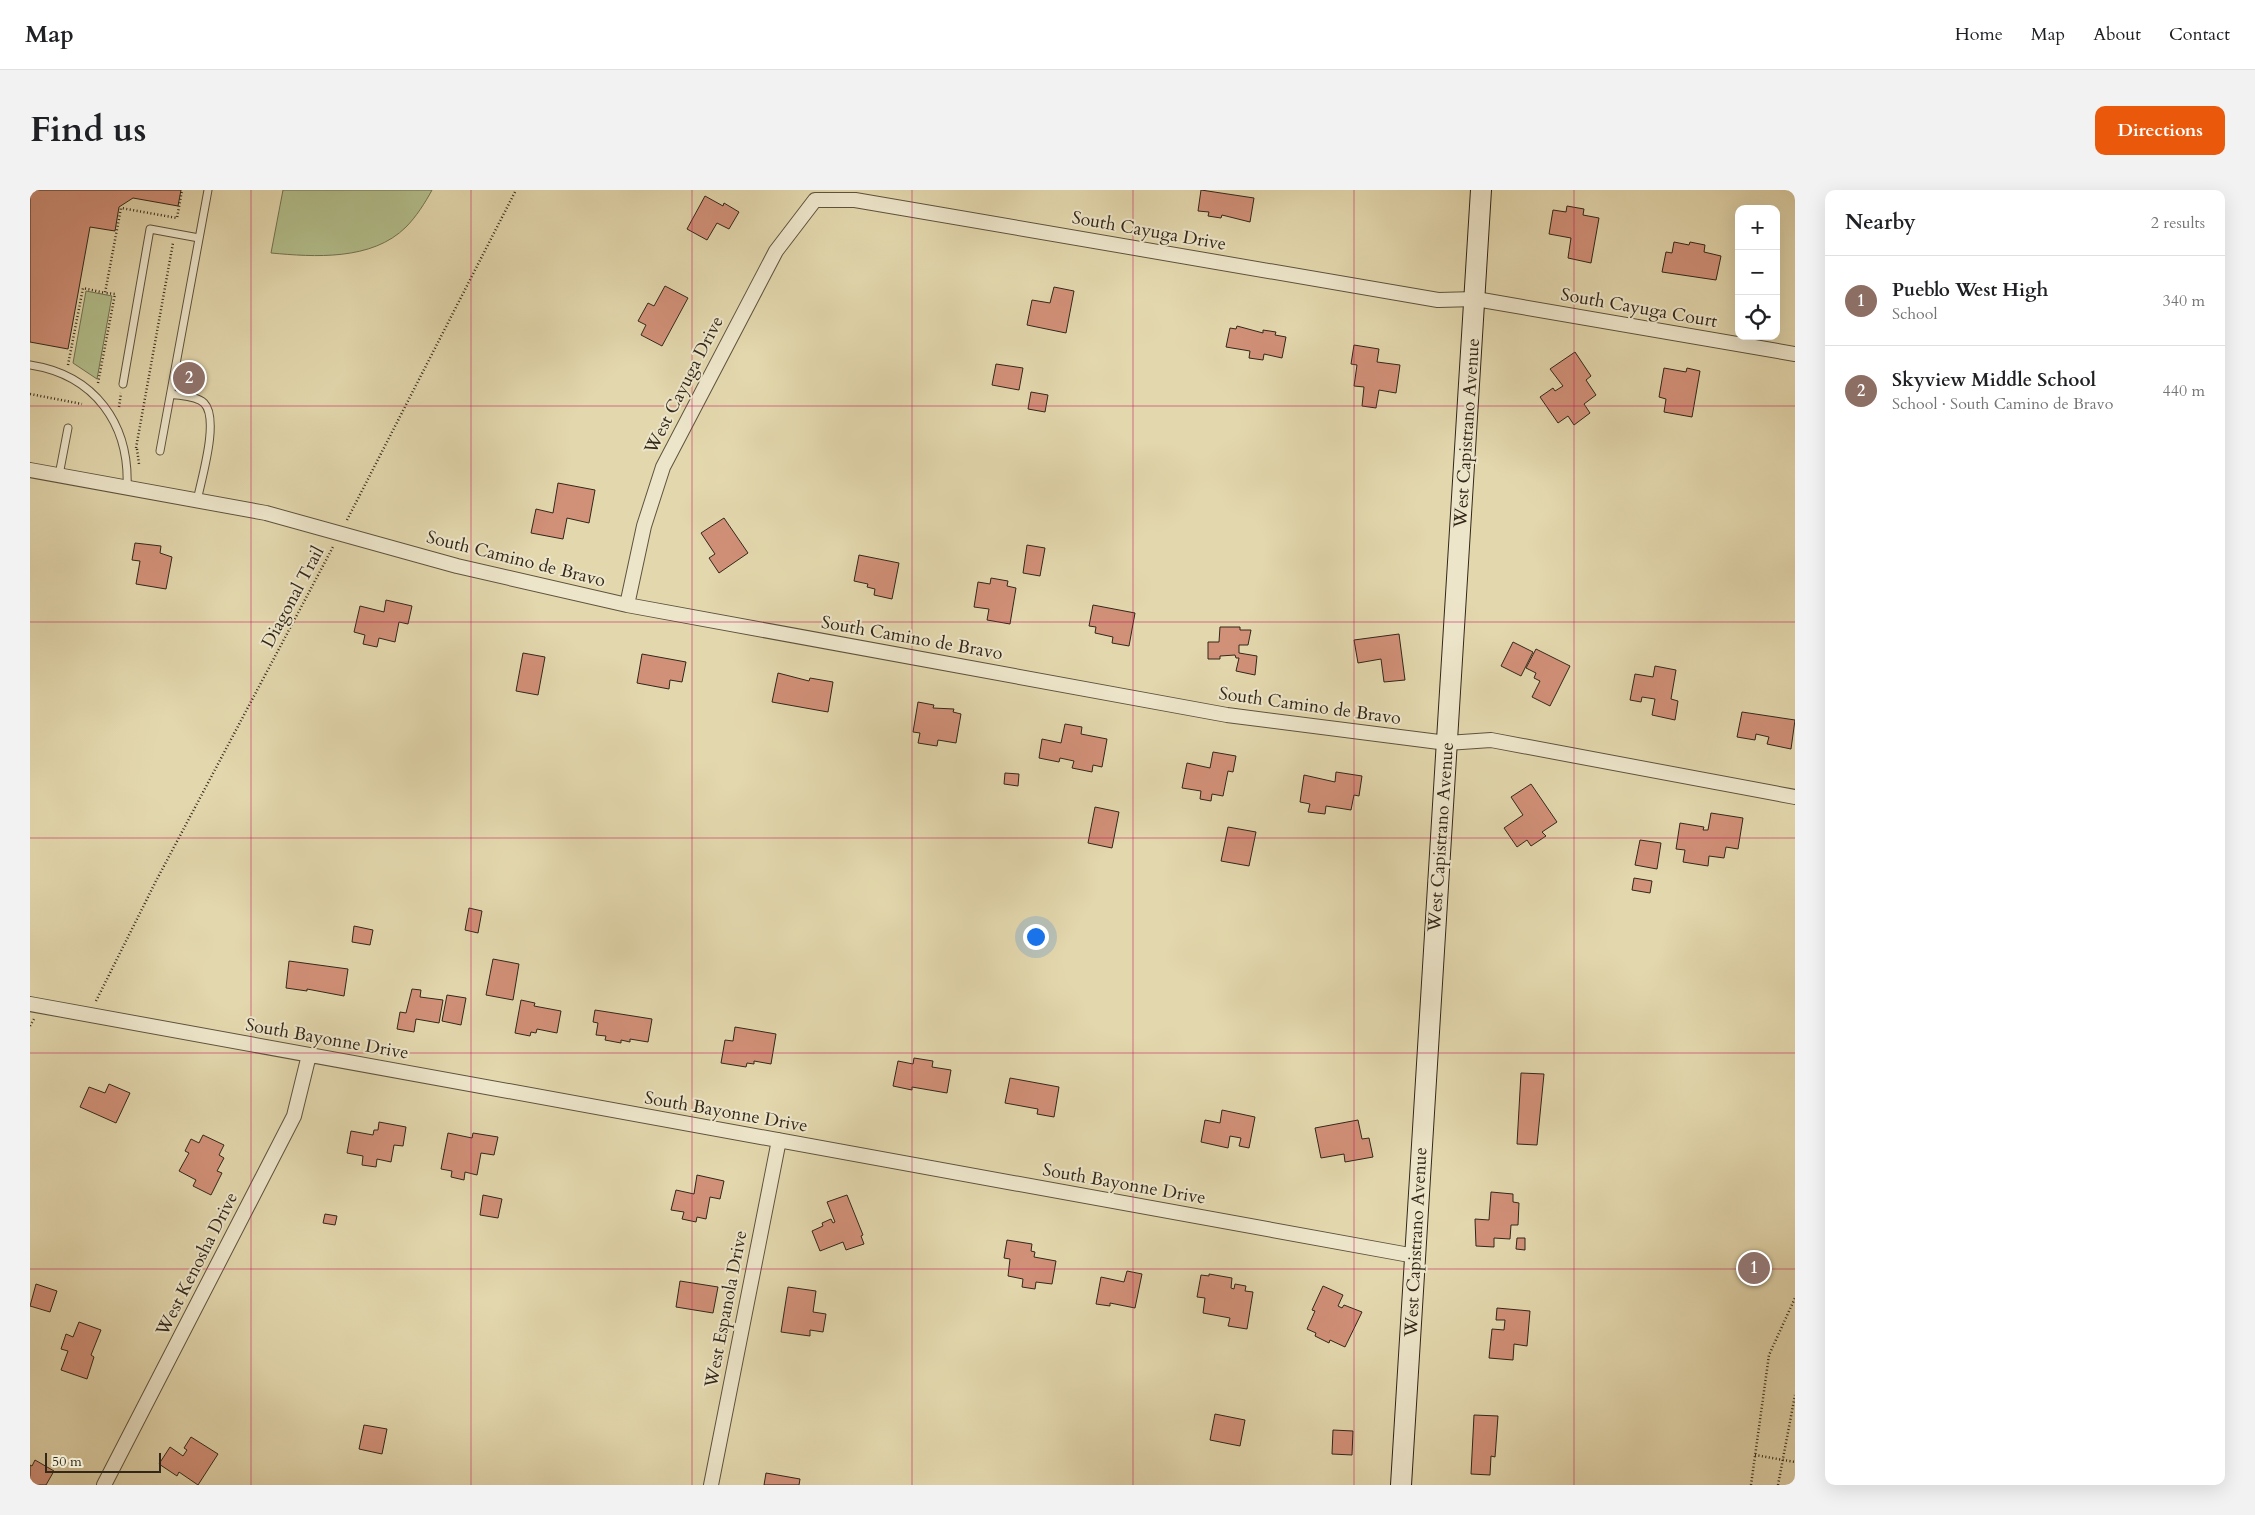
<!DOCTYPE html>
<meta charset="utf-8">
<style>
body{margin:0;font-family:Cardo,serif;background:#f2f2f2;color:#202124}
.controls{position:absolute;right:15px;top:15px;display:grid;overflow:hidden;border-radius:10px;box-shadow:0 5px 20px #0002}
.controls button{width:45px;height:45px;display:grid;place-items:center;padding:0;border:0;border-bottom:1px solid #e0e0e0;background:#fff;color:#202124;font:25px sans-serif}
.scale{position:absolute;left:15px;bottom:12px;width:116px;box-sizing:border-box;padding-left:5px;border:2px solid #322719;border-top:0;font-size:14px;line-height:18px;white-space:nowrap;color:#322719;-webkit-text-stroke:4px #ede5ca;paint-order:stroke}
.you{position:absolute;left:1005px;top:746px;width:18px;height:18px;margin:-12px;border:4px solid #fff;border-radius:50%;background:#1a73e8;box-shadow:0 0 0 8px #1a73e833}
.badge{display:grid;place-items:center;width:32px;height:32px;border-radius:50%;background:#ea580c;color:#fff;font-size:16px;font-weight:700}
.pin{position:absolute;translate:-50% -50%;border:2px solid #fff;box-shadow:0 1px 5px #0006}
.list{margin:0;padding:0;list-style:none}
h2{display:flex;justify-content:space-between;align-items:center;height:65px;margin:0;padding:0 20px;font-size:21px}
h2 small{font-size:16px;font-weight:400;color:#757577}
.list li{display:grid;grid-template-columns:32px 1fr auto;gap:15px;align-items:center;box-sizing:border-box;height:90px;padding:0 20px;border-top:1px solid #e0e0e0}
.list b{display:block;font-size:19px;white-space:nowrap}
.list p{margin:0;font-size:16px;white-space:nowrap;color:#757577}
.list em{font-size:16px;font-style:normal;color:#757577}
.icon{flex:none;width:28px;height:28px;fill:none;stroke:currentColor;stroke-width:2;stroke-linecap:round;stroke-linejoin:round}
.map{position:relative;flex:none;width:1765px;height:1295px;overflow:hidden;border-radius:10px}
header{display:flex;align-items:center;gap:30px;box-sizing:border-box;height:70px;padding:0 25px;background:#fff;border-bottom:1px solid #e0e0e0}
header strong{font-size:24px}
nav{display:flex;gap:28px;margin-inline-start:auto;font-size:18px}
.intro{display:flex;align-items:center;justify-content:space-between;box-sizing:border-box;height:120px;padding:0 30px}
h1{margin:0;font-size:35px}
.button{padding:12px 22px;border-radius:10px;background:#ea580c;color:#fff;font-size:18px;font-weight:700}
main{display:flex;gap:30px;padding:0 30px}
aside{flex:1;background:#fff;border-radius:10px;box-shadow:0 5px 20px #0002}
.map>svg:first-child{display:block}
</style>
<header>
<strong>Map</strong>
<nav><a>Home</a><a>Map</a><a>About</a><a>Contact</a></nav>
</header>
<div class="intro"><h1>Find us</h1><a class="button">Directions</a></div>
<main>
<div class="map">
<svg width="1765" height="1295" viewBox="0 0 1765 1295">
<rect width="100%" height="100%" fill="#e3d7ad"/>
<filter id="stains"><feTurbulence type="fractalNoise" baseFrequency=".004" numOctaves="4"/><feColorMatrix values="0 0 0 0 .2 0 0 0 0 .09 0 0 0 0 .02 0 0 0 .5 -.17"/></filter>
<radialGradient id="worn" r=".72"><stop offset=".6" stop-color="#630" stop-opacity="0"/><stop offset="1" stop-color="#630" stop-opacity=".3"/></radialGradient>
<path fill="#b2be8b" stroke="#727252" d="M253,0H402C395,13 386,27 376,37C342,71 284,67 241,63Z
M56,101L82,106L67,189L43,173Z"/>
<path fill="#d19078" stroke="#322719" d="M0,0H151L148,16L103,8L89,17L85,41L60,37L38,159L0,152Z
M1171,0L1224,8L1220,32L1192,25L1191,28L1178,26L1179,22L1168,21Z
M675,6L693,16L694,13L709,22L699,39L687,33L677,50L657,39Z
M1537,16L1554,19L1553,25L1569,28L1561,73L1538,68L1541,48L1519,44L1523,20L1536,22Z
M1644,52L1659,55L1660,52L1675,55L1674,62L1691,66L1686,90L1632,82L1636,62L1642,63Z
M635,96L658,108L632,156L611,145L616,135L608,131L618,113L624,116Z
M1024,97L1044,101L1036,143L997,135L1002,110L1020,113Z
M1207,136L1233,143V140L1246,142L1245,145L1256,147L1252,168L1234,164L1233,170L1219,168L1220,161L1196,157L1200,138L1206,139Z
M1324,155L1349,159L1347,172L1370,175L1366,203L1349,200L1346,218L1332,216L1334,197L1324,196L1327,175L1321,174Z
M1545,162L1561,186L1556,190L1566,205L1554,214L1560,223L1544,235L1538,226L1528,233L1510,207L1523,198L1525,201L1533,196L1520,179Z
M966,174L993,178L989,200L962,195Z
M1634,178L1656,182L1657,178L1670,181L1662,227L1634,222L1636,209L1629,207Z
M1001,202L1018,205L1015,222L998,219Z
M528,293L565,300L559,333L537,328L533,349L501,343L506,319L523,323Z
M694,328L718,363L689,383L679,368L685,364L671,343Z
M105,353L131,356L130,363L142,367L136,399L106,394L110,371L102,370Z
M997,355L1015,358L1010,386L993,383Z
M829,365L869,373L862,409L844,405L845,399L837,397L838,394L824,391Z
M961,388L978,391L977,396L986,398L980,434L957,430L959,419L944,417L948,392L960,394Z
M356,410L382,416L378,434L369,432L365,452L349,448L347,457L333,454L335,445L324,442L330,416L354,422Z
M1063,415L1105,423L1099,456L1082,453L1083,447L1065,443L1066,437L1059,436Z
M1190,437H1210V440H1221L1218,455H1209V463L1227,466L1225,485L1206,481L1209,468H1206L1205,465L1190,466V469H1178V452H1189Z
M1369,444L1375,490L1354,492L1351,469L1328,473L1324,450Z
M1483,452L1503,462L1491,486L1471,476Z
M1506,459L1540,476L1520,516L1502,507L1510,491L1504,488L1506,483L1496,478Z
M493,463L515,467L508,505L486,501Z
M612,464L656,472L652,492L640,490L639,499L607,493Z
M1625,476L1646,480L1641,509L1648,511L1645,530L1622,525L1625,509L1612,507L1611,512L1600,510L1605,484L1623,487Z
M748,483L779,491L780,488L803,492L798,522L742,512Z
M888,512L904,515L903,518L924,519L923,522L931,524L926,553L908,550L907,556L888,553L890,543L883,542Z
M1712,522L1765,530L1761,559L1737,554L1739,547L1726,544L1725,550L1707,547Z
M1035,534L1052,537L1051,544L1077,549L1072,577L1063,575L1062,582L1042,578L1044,571L1030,568L1029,572L1009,568L1012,549L1031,553Z
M1183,562L1206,566L1203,582L1198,581L1193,606L1182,604L1181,611L1170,609L1171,601L1152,598L1157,573L1180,578Z
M1306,582L1332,586L1329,606L1324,605L1321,620L1296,616L1295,624L1278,622L1280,614L1270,612L1274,585L1305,592Z
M975,583L989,584L988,596L974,594Z
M1501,594L1527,632L1512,642L1516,646L1501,656L1497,650L1487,657L1474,638L1493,625L1481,607Z
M1065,617L1089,622L1082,658L1058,653Z
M1681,623L1713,628L1708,659L1696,657L1694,668L1679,666L1678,676L1653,672L1655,660L1646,659L1650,633L1674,637L1673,640H1678Z
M1198,637L1226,642L1219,676L1191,671Z
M1610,650L1631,653L1627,679L1605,675Z
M1604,688L1622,691L1620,703L1602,700Z
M439,718L452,721L448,743L435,740Z
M324,736L343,740L340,755L322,752Z
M463,769L489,774L483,810L456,805Z
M259,771L318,779L314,806L277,799V801L256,798Z
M382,799L391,800L390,807L413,810L409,833L386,829L384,842L367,839L370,822L376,823Z
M417,805L436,808L431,835L412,831Z
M491,810L505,813L504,816L531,821L527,843L507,839L506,843L501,842L500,846L485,843Z
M565,820L622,829L618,852L600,849V852L591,850V853L575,850L576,846L566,845L568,833L563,832Z
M705,837L746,844L741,874L724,871V874L717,873L716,877L691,873L695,850L703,851Z
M884,868L903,871L902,877L921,880L917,903L882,897V900L863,896L868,871L883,874Z
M1491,883L1514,884L1507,955L1487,954Z
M980,888L1029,897L1024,927L1007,924L1008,919L975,913Z
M79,894L100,903L86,933L50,917L59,897L75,903Z
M1192,920L1225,927L1219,958L1209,956L1211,948L1200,946L1198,958L1171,952L1175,930L1190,933Z
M1328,930L1332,949L1339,948L1343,967L1315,972L1314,964L1291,968L1285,938Z
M349,932L376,937L373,956L364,955L361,972L347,969L346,977L332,975L333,966L317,963L321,941L343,945L344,940H348Z
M418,943L442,948L443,943L468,947L464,965L451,963L447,985L435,982L434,990L421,987L422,981L411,979Z
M173,945L194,955L189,965L194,968L187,981L192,983L181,1005L163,996L166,990L149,981L159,963L155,961L161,949L169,953Z
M667,985L694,991L690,1009L680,1007L676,1029L667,1027L666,1032L652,1029L654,1022L641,1020L646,1000L664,1004Z
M1461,1002L1483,1004V1012L1489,1013L1488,1035H1481L1480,1049L1464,1048V1057L1446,1056L1445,1029L1459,1030Z
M453,1005L472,1009L468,1028L450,1025Z
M817,1005L833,1045L831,1046L834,1054L816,1060L813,1052L790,1061L782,1041L793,1036L792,1033L801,1029L803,1033L805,1032L797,1012Z
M295,1024L307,1026L305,1035L293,1033Z
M1487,1048H1495V1060L1486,1059Z
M977,1050L1002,1054L1001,1061L1005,1062L1004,1067L1026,1071L1022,1094L1006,1092L1005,1099L992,1097L993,1089L978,1086L980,1069L974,1068Z
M1097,1081L1112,1084L1105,1118L1080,1113V1116L1066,1114L1071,1087L1094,1092Z
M1179,1084L1202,1088L1201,1098L1204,1099L1205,1094L1216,1096L1215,1101L1223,1102L1217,1139L1198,1136L1200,1128L1173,1123L1175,1108L1167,1107L1171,1085L1179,1086Z
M650,1091L688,1097L683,1123L646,1117Z
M6,1094L27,1101L20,1122L0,1116Z
M1293,1096L1313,1105L1308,1116L1312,1118L1314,1115L1332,1122L1315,1157L1300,1150L1299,1153L1285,1146L1286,1143L1277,1139L1285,1121L1282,1120Z
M758,1097L786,1101L783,1122L796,1124L793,1142L780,1140V1146L751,1142Z
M1467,1118L1500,1121L1497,1156L1484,1154L1483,1170L1459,1168L1462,1139L1474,1140L1475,1130H1466Z
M49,1132L71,1140L61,1165L64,1167L57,1189L31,1180L38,1161L31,1159L36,1144L43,1147Z
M1185,1224L1215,1230L1210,1256L1180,1250Z
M1444,1225L1468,1226L1465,1267L1461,1266L1460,1285L1441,1284Z
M334,1235L357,1239L352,1264L329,1259Z
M1303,1240L1323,1241L1322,1265L1302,1264Z
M161,1247L188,1264L168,1295L149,1282L147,1286L129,1274L140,1257L153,1266L157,1260L154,1258Z
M5,1270L24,1281L16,1295H0V1275L2,1276Z
M736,1283L770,1289L769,1295H734Z"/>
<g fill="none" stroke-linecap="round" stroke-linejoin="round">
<g stroke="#5e533e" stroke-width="9">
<path id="lane" d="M0,175C65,185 100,234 97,298
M93,194L120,39L169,48
M141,204C150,206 167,206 174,213C190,229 171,290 167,311
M130,261L178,0
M29,285L38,238"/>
</g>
<g stroke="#5e533e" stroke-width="16">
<path id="street" d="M0,280L236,323L427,376L597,415L1197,525L1417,553L1461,550L1765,607
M597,415L614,336L633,277L746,61L785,10H825L1408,110L1446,109L1765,164
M0,814L1385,1066
M74,1295L264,926L279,865
M681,1295L749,950"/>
</g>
<g stroke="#322719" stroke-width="22">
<path id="secondary" d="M1371,1295L1451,0"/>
</g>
<path stroke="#322719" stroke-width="2.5" stroke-dasharray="1 2.5" stroke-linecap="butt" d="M38,175L53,98L75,103
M68,193L85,104L75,103L91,18L147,28L152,0
M0,204L52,214
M89,217L91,203
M106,258L143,53
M107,259L109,274
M317,330L486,0
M66,811L126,691L304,355
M0,836L4,829
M1725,1265L1765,1272
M1721,1295L1739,1165L1765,1108
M1748,1295L1765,1205"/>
<use href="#lane" stroke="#ede5ca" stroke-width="7"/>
<use href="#street" stroke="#ede5ca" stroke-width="14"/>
<use href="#secondary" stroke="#ede5ca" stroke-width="20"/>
</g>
<path fill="none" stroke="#c2185b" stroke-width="1" stroke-opacity="0.55" d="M221,0V1295M441,0V1295M662,0V1295M882,0V1295M1103,0V1295M1324,0V1295M1544,0V1295M0,216H1765M0,432H1765M0,648H1765M0,863H1765M0,1079H1765"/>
<g text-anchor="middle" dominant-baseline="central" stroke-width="4" stroke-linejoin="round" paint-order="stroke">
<g font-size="18" fill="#322719" stroke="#ede5ca">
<text transform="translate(1119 41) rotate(10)">South Cayuga Drive</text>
<text transform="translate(1609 118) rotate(10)">South Cayuga Court</text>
<text transform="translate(654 195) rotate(-63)">West Cayuga Drive</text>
<text transform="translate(1437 243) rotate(-86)">West Capistrano Avenue</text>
<text transform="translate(486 369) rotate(14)">South Camino de Bravo</text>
<text transform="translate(263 407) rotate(-62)">Diagonal Trail</text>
<text transform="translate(882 448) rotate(10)">South Camino de Bravo</text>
<text transform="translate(1280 516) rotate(8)">South Camino de Bravo</text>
<text transform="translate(1411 647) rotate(-86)">West Capistrano Avenue</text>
<text transform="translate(297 849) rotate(10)">South Bayonne Drive</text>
<text transform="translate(696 922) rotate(10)">South Bayonne Drive</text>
<text transform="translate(1094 994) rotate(10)">South Bayonne Drive</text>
<text transform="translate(1386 1052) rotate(-87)">West Capistrano Avenue</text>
<text transform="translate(167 1074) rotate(-63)">West Kenosha Drive</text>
<text transform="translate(696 1119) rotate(-79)">West Espanola Drive</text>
</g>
</g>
<rect width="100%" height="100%" filter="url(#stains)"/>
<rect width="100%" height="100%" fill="url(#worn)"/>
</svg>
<div class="controls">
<button>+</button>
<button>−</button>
<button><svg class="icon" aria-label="locate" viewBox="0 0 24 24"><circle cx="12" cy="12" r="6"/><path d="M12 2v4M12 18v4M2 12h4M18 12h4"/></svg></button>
</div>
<div class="scale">50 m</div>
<div class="you"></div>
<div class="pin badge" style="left:1724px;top:1078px;background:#8d6e63">1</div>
<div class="pin badge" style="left:159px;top:188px;background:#8d6e63">2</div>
</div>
<aside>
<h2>Nearby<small>2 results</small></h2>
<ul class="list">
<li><span class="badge" style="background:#8d6e63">1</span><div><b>Pueblo West High</b><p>School</p></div><em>340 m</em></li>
<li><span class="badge" style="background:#8d6e63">2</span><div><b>Skyview Middle School</b><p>School · South Camino de Bravo</p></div><em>440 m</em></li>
</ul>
</aside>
</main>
